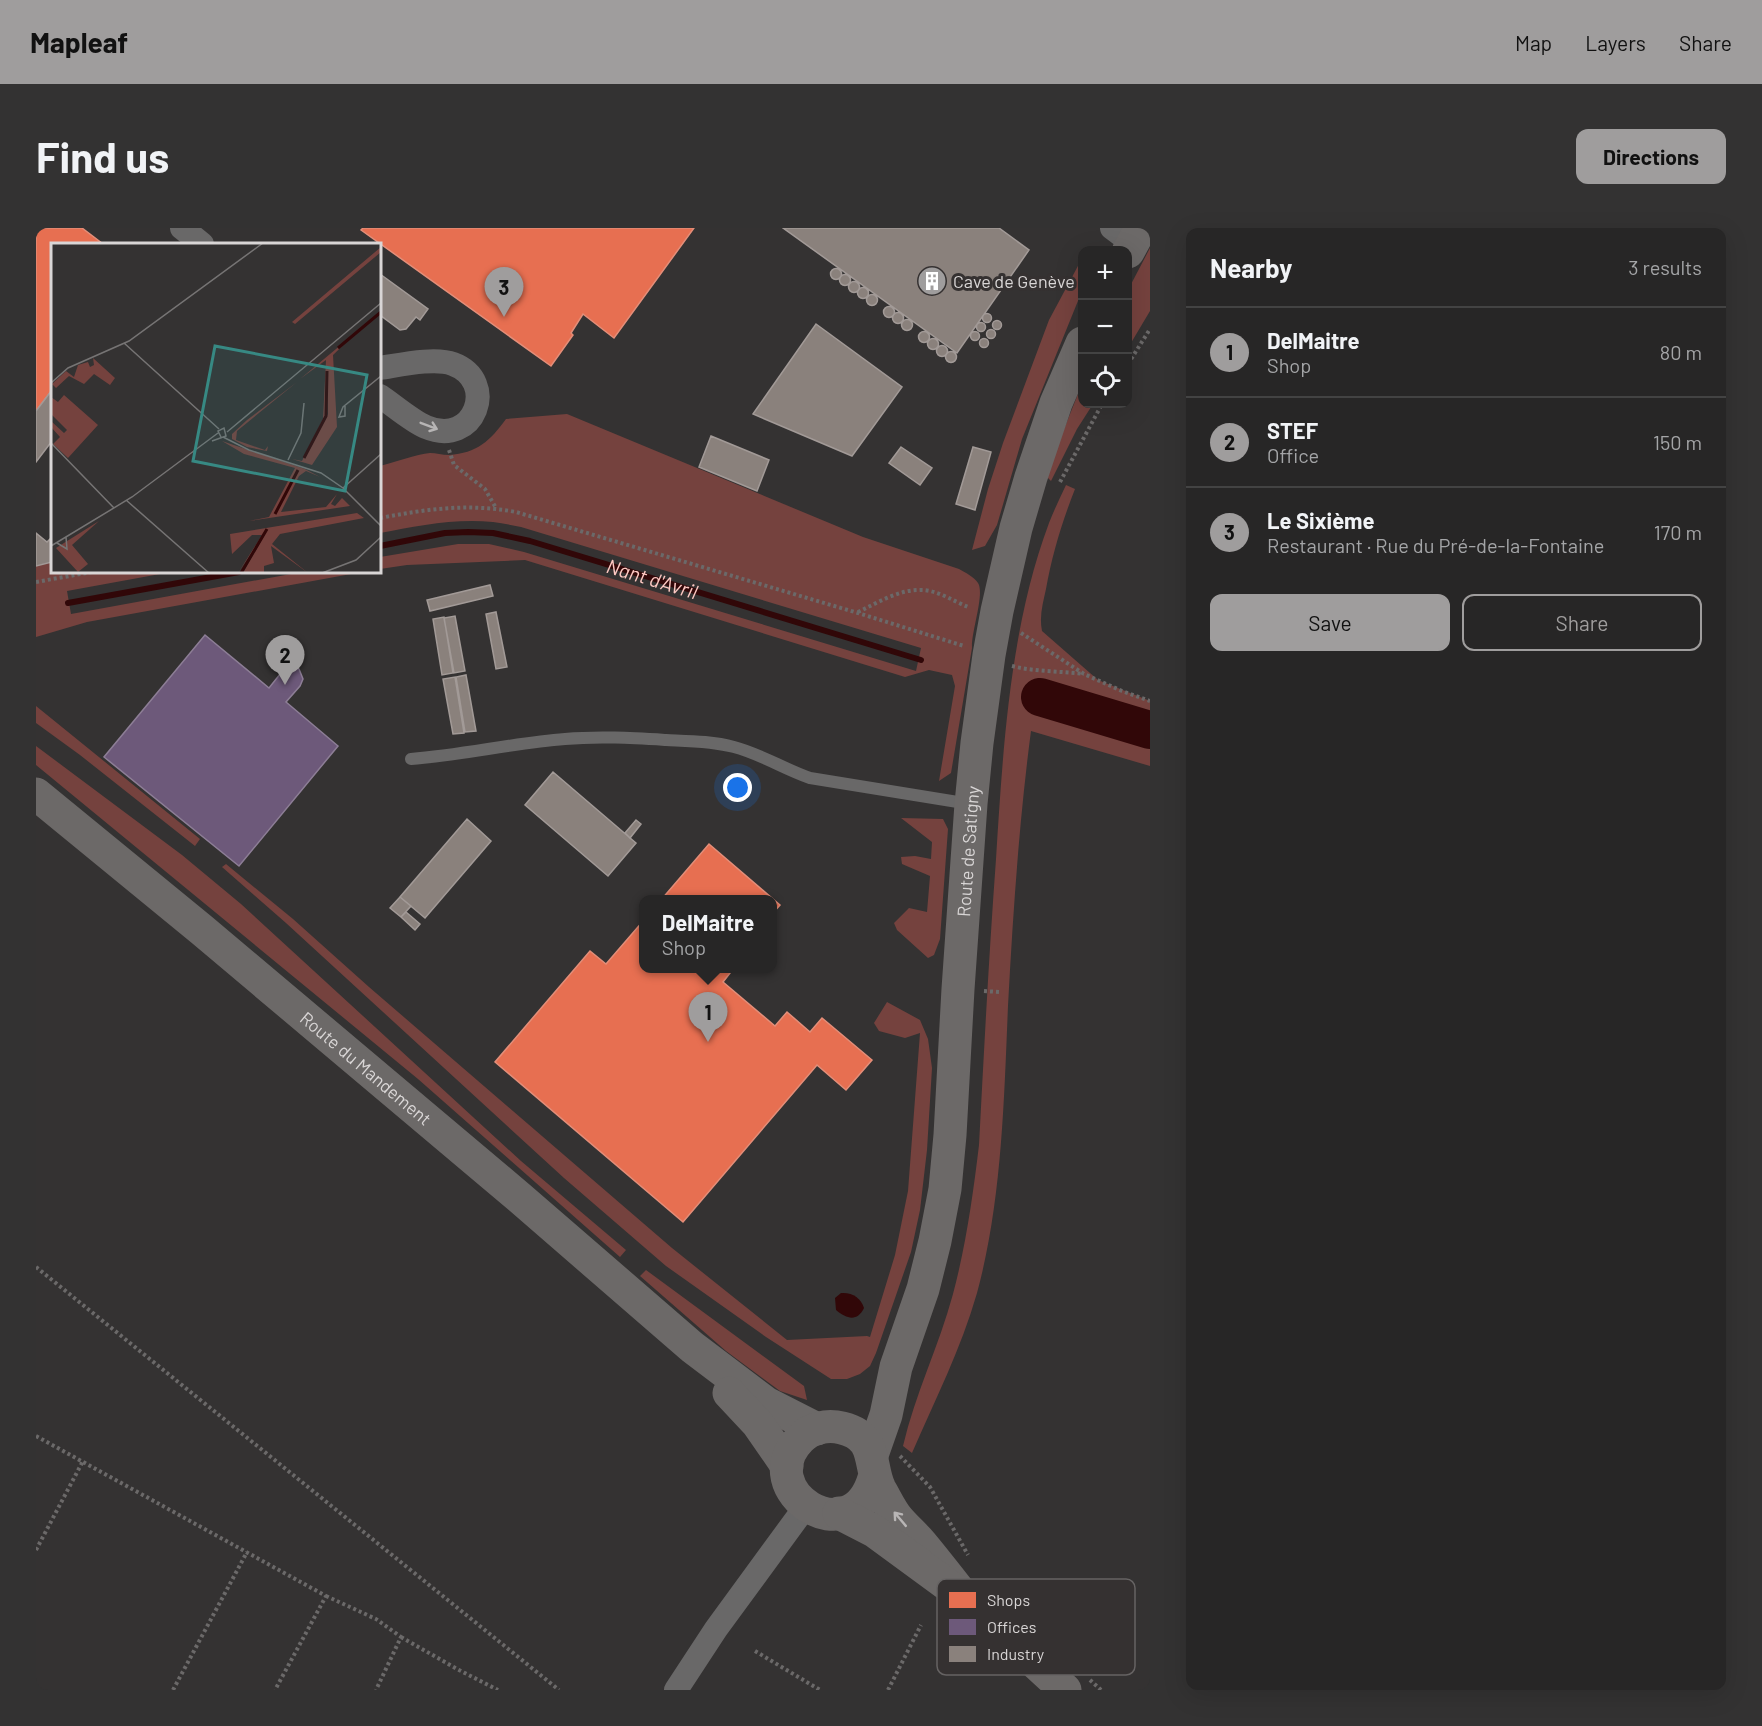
<!DOCTYPE html>
<meta charset="utf-8">
<style>
body{margin:0;font-family:Barlow,sans-serif;background:#333232;color:#f1f3f6}
.controls{position:absolute;right:18px;top:18px;display:grid;overflow:hidden;border-radius:12px;box-shadow:0 6px 24px #0002}
.controls button{width:54px;height:54px;display:grid;place-items:center;padding:0;border:0;border-bottom:2px solid #434343;background:#272626;color:#f1f3f6;font:30px sans-serif}
.you{position:absolute;left:702px;top:560px;width:21px;height:21px;margin:-15px;border:4px solid #fff;border-radius:50%;background:#1a73e8;box-shadow:0 0 0 9px #1a73e833}
.badge{display:grid;place-items:center;width:39px;height:39px;border-radius:50%;background:#9f9d9d;color:#111;font-size:20px;font-weight:700}
.pin{position:absolute;translate:-50% -50px;filter:drop-shadow(0 2px 3px #0008)}
.pin::after{content:'';position:absolute;top:32px;width:21px;height:18px;background:inherit;clip-path:polygon(0 0,100% 0,50% 100%)}
.popup{position:absolute;left:603px;top:667px;width:138px;height:78px;box-sizing:border-box;display:grid;place-content:center;border-radius:12px;background:#272626;filter:drop-shadow(0 2px 4px #0005);font-size:20px;white-space:nowrap;color:#a4a5a7}
.popup b{font-size:22px;color:#f1f3f6}
.popup::after{content:'';position:absolute;left:50%;top:100%;margin-left:-12px;border:12px solid transparent;border-top-color:#272626}
.list{margin:0;padding:0;list-style:none}
h2{display:flex;justify-content:space-between;align-items:center;height:78px;margin:0;padding:0 24px;font-size:26px}
h2 small{font-size:20px;font-weight:400;color:#a4a5a7}
.list li{display:grid;grid-template-columns:39px 1fr auto;gap:18px;align-items:center;box-sizing:border-box;height:90px;padding:0 24px;border-top:2px solid #434343}
.list b{display:block;font-size:22px;white-space:nowrap}
.list p{margin:0;font-size:20px;white-space:nowrap;color:#a4a5a7}
.list em{font-size:20px;font-style:normal;color:#a4a5a7}
.actions{display:flex;gap:12px;padding:18px 24px}
.actions a{flex:1;padding:14px 0;border:2px solid #9f9d9d;border-radius:12px;text-align:center;font-size:21px;color:#9f9d9d}
.actions .main{background:#9f9d9d;color:#111}
.icon{flex:none;width:33px;height:33px;fill:none;stroke:currentColor;stroke-width:2;stroke-linecap:round;stroke-linejoin:round}
.map{position:relative;flex:none;width:1114px;height:1462px;overflow:hidden;border-radius:12px}
header{display:flex;align-items:center;gap:36px;box-sizing:border-box;height:84px;padding:0 30px;background:#9f9d9d;color:#111}
header strong{font-size:28px}
nav{display:flex;gap:33px;margin-inline-start:auto;font-size:21px}
.intro{display:flex;align-items:center;justify-content:space-between;box-sizing:border-box;height:144px;padding:0 36px}
h1{margin:0;font-size:42px}
.button{padding:15px 27px;border-radius:12px;background:#9f9d9d;color:#111;font-size:21px;font-weight:700}
main{display:flex;gap:36px;padding:0 36px}
aside{flex:1;background:#272626;border-radius:12px;box-shadow:0 6px 24px #0002}
.map>svg:first-child{display:block}
</style>
<header>
<strong>Mapleaf</strong>
<nav><a>Map</a><a>Layers</a><a>Share</a></nav>
</header>
<div class="intro"><h1>Find us</h1><a class="button">Directions</a></div>
<main>
<div class="map">
<svg width="1114" height="1462" viewBox="0 0 1114 1462">
<rect width="100%" height="100%" fill="#343232"/>
<path fill="#75423e" d="M1114,20V83L1092,120V62Z
M1043,36L1046,39V63L986,211L961,297L949,318L936,322L952,261L967,215L1013,92Z
M1046,156V176H1057L1041,201L1015,253L1011,249L1016,231Z
M531,186L827,309L923,341C930,345 938,349 942,355C949,366 935,404 936,420L915,545L903,553L919,458L916,447L893,442L869,449L489,332L371,337L344,341V329L422,316H453L488,324L880,443L885,420L485,299C475,297 466,295 457,294C419,290 380,298 344,305V238C357,235 381,226 394,225C400,225 406,227 413,227C441,225 454,213 470,191Z
M1030,257L1039,261C1026,294 1016,327 1010,361C1007,375 1003,388 1006,403L1062,452L1114,473V490L999,455L1004,459L998,478L1114,513V538L995,503C983,594 977,686 972,778C968,873 966,973 941,1065C925,1121 899,1172 876,1225L867,1218C879,1166 903,1118 917,1066C930,1017 937,967 943,917C948,822 953,726 960,631C967,520 974,399 1013,295C1018,282 1024,270 1030,257Z
M16,334V344H135L31,363L35,386L266,344H326L51,394L0,409V338Z
M0,478L164,611L159,618L44,527L0,495Z
M0,518L146,627L205,676L485,933L590,1022L584,1029L382,851L0,537Z
M865,590L907,591L912,601L904,711L898,727L892,730L861,702L858,695L873,680L891,684L894,648L866,636L865,629L879,628L895,631L896,614Z
M190,636L257,691L333,759L636,1020L751,1112L831,1108L834,1109L859,1027L872,963L884,805L869,810L843,803L838,795L851,774L884,792L892,811L896,840L891,922L884,982L875,1024L840,1125L834,1138L824,1146L811,1151H795L730,1109L630,1038L528,950L250,695L186,639Z
M610,1042L768,1158L771,1172L744,1163L690,1123L604,1048Z"/>
<path fill="#310708" d="M805,1065C816,1064 825,1070 828,1080C821,1094 811,1091 800,1082L799,1070Z"/>
<path fill="#e76f51" stroke="#e38e79" stroke-width="1.5" d="M0,0H46L67,16H16V162L0,183Z
M327,0H658L578,110L547,86L535,105L537,107L515,138L325,2Z
M673,616L744,677L736,686V672H625Z
M608,692V740H698L687,754L739,798L751,784L774,804L786,790L836,832L810,862L781,837L647,994L459,834L554,723L570,736Z"/>
<path fill="#6d597a" stroke="#8d7e96" stroke-width="1.5" d="M169,407L233,460L249,440L258,438L263,441L267,451L264,458L250,474L302,518L203,638L68,529Z"/>
<path fill="#8a817c" stroke="#a29a97" stroke-width="1.5" d="M747,0H963L993,22L921,125Z
M794.5 46a5.5 5.5 0 1 1 11 0a5.5 5.5 0 1 1-11 0Z
M344,46L392,81L384,92L380,89L370,101L364,102L344,87Z
M803.5 52a5.5 5.5 0 1 1 11 0a5.5 5.5 0 1 1-11 0Z
M812.5 59a5.5 5.5 0 1 1 11 0a5.5 5.5 0 1 1-11 0Z
M821.5 65a5.5 5.5 0 1 1 11 0a5.5 5.5 0 1 1-11 0Z
M830.5 72a5.5 5.5 0 1 1 11 0a5.5 5.5 0 1 1-11 0Z
M847.5 84a5.5 5.5 0 1 1 11 0a5.5 5.5 0 1 1-11 0Z
M856.5 90a5.5 5.5 0 1 1 11 0a5.5 5.5 0 1 1-11 0Z
M946.5 90a4.5 4.5 0 1 1 9 0a4.5 4.5 0 1 1-9 0Z
M865.5 97a5.5 5.5 0 1 1 11 0a5.5 5.5 0 1 1-11 0Z
M956.5 97a4.5 4.5 0 1 1 9 0a4.5 4.5 0 1 1-9 0Z
M940.5 99a4.5 4.5 0 1 1 9 0a4.5 4.5 0 1 1-9 0Z
M780,96L866,159L816,228L717,186Z
M950.5 106a4.5 4.5 0 1 1 9 0a4.5 4.5 0 1 1-9 0Z
M934.5 108a4.5 4.5 0 1 1 9 0a4.5 4.5 0 1 1-9 0Z
M882.5 109a5.5 5.5 0 1 1 11 0a5.5 5.5 0 1 1-11 0Z
M943.5 115a4.5 4.5 0 1 1 9 0a4.5 4.5 0 1 1-9 0Z
M891.5 116a5.5 5.5 0 1 1 11 0a5.5 5.5 0 1 1-11 0Z
M900.5 123a5.5 5.5 0 1 1 11 0a5.5 5.5 0 1 1-11 0Z
M909.5 129a5.5 5.5 0 1 1 11 0a5.5 5.5 0 1 1-11 0Z
M16,162V213L0,234V183Z
M675,208L733,232L721,263L663,239Z
M865,219L896,240L884,257L853,235Z
M937,219L955,224L939,282L920,276Z
M0,305L11,314L16,309V334L0,338Z
M454,357L457,368L394,383L391,372Z
M460,384L471,439L460,441L450,386Z
M419,388L429,443L418,445L408,390Z
M408,389L417,445L406,447L397,391Z
M430,447L440,503L429,504L420,449Z
M419,449L428,505L417,506L407,451Z
M517,544L600,615L572,648L489,577Z
M431,591L455,613L389,690L364,669Z
M600,592L605,596L594,610L589,605Z
M364,669L375,678L365,689L354,680Z
M370,684L384,696L379,702L365,689Z"/>
<g fill="none" stroke-linecap="round" stroke-linejoin="round">
<g stroke="#310708" stroke-width="6">
<path id="s1" d="M344,318L409,305L432,304L457,305L494,313L885,432"/>
<path d="M32,375L203,344"/>
</g>
<path stroke="#310708" stroke-width="38" d="M1004,469L1114,502"/>
<path stroke="#6b6969" stroke-width="4" stroke-dasharray="3 3" stroke-linecap="butt" d="M1092,136L1114,101
M413,222L418,237L449,261L460,280
M1024,254L1066,176
M344,290C391,281 432,275 480,284L822,385L928,418
M0,354L56,344
M822,384C841,375 862,362 883,362C900,361 917,373 932,379
M985,405L1048,446L1086,463L1114,473
M976,438C1000,444 1024,443 1048,446
M948,763L963,764
M0,1039L523,1462
M0,1208L290,1368L239,1462
M864,1228L894,1259L932,1327
M0,1322L47,1233
M290,1368L340,1391L365,1409L340,1462
M365,1409L421,1441L462,1462
M719,1423L784,1462
M1054,1452L1065,1462
M137,1462L211,1324
M852,1462L885,1397"/>
<path stroke="#696868" stroke-width="12" d="M375,531C427,527 477,515 529,511C563,508 596,510 630,512C652,513 676,513 698,519C725,526 748,541 774,550L934,576"/>
<path stroke="#696868" stroke-width="24" d="M146,0L166,16
M1076,0L1096,15
M344,140C364,137 399,129 417,136C463,153 439,220 390,199C377,194 356,176 344,168
M640,1462L680,1401L770,1278"/>
<g stroke="#6c6968" stroke-width="33">
<path d="M1092,24L1105,0"/>
<path id="s2" d="M0,566L166,702L484,970L656,1119L730,1175L781,1201"/>
<path d="M693,1165L722,1196L751,1238"/>
<path id="s3" d="M836,1227L850,1187L860,1139L887,1061L899,1013L909,961L914,907L922,761L935,576L941,515L953,427L961,383L980,300L995,249L1020,175L1046,115"/>
<path d="M838,1250C815,1329 714,1262 764,1211C775,1200 791,1196 806,1200C843,1209 832,1237 844,1261C850,1271 855,1283 863,1292C870,1300 878,1307 885,1315C900,1333 914,1351 928,1369"/>
<path d="M803,1285L838,1303L928,1369L1029,1462"/>
</g>
</g>
<defs><path id="oneway-shaft" d="M-6 0H5M1.5-3L5.5 0L1.5 3" fill="none" stroke-width="1.6" stroke-linecap="round" stroke-linejoin="round" transform="scale(1.5)"/></defs>
<use stroke="#b7b5b5" href="#oneway-shaft" transform="translate(393 198) rotate(21)"/>
<use stroke="#b8b5b5" href="#oneway-shaft" transform="translate(864 1291) rotate(-130)"/>
<defs>
<g id="building-disc" transform="scale(1.5)"><circle r="9.5" fill="#9f9d9d" stroke="#353131"/><path d="M-4-6H4V6H1V3H-1V6H-4ZM-2.5-4.3h1.7v1.8h-1.7ZM.8-4.3h1.7v1.8H.8ZM-2.5-1h1.7V.8h-1.7ZM.8-1h1.7V.8H.8Z" fill="#fff"/></g>
</defs>
<g fill-rule="evenodd">
<use href="#building-disc" x="896" y="53"/>
</g>
<g text-anchor="middle" dominant-baseline="central" stroke-width="6" stroke-linejoin="round" paint-order="stroke">
<g font-size="18" fill="#d9d6d6" stroke="#353131" text-anchor="start">
<text x="917" y="53">Cave de Genève</text>
</g>
<g font-size="18" fill="#d9d6d6" stroke="#353131">
<text stroke="none"><textPath href="#s3" startOffset="615">Route de Satigny</textPath></text>
<text stroke="none"><textPath href="#s2" startOffset="429">Route du Mandement</textPath></text>
</g>
<g font-size="20" font-style="italic" fill="#fec9c3" stroke="#353131">
<text stroke="none"><textPath href="#s1" startOffset="280">Nant d'Avril</textPath></text>
</g>
</g>
<g transform="translate(15 15)">
<rect width="330" height="330" fill="#343232"/>
<path d="M330,4V9L244,81L241,79ZM309,86L282,112L286,184L261,222L241,216L251,218L272,176L275,117L249,136ZM276,128L277,171L254,215L274,173ZM42,115L64,135L59,142L43,131L33,141L18,133L5,145L1,141L15,128L23,134L27,122L37,119L39,124L43,122ZM246,139L186,188L185,197L214,207L217,203L216,208L196,204L181,196V191L196,177ZM13,152L47,182L17,215L2,201L9,194L0,184V178L13,190L16,187L0,171V154L7,159ZM171,198L254,226L269,234L255,228L248,233L230,269L275,264L286,251L280,261L284,263L291,255L299,263L198,278L218,274L244,225L193,211ZM306,270L313,275L229,291L221,301L257,330L220,303L223,320L213,323V330H192L217,286L187,330L211,292H201L181,311L179,291ZM48,278L21,302L37,321L27,329L5,305Z" fill="#75423e" fill-rule="evenodd"/>
<path fill="none" stroke="#310708" stroke-width="3" d="M287,105L330,69M253,215L275,173L276,128M224,271L247,227M190,330L216,286"/>
<path fill="none" stroke="#767474" stroke-width="1.5" d="M73,100L168,186M0,140L17,125L78,98L212,0M294,163V173L288,174L292,164L330,133M176,189L330,60M172,194L198,207L270,230L292,245L330,283M161,198L175,193L173,185L167,188L170,194M0,200L63,265M237,217L250,190L253,160M292,245L330,211M75,257L158,330M6,300L16,306L15,294M0,303L81,254L167,190M271,330L305,317L330,294"/>
<path fill="#378983" fill-opacity="0.15" stroke="#378983" stroke-width="3" d="M164,103L316,132L294,248L142,218Z"/>
<rect width="330" height="330" fill="none" stroke="#d9d6d6" stroke-width="3"/>
</g>
<rect x="901" y="1351" width="198" height="96" rx="9" fill="#353131" stroke="#666363" stroke-width="1.5"/>
<rect x="913" y="1364" width="27" height="16" fill="#e76f51"/>
<rect x="913" y="1391" width="27" height="16" fill="#6d597a"/>
<rect x="913" y="1418" width="27" height="16" fill="#8a817c"/>
<g font-size="16" fill="#d9d6d6">
<text x="951" y="1378">Shops</text>
<text x="951" y="1405">Offices</text>
<text x="951" y="1432">Industry</text>
</g>
</svg>
<div class="controls">
<button>+</button>
<button>−</button>
<button><svg class="icon" aria-label="locate" viewBox="0 0 24 24"><circle cx="12" cy="12" r="6"/><path d="M12 2v4M12 18v4M2 12h4M18 12h4"/></svg></button>
</div>
<div class="you"></div>
<div class="pin badge" style="left:672px;top:814px">1</div>
<div class="popup"><b>DelMaitre</b>Shop</div>
<div class="pin badge" style="left:249px;top:457px">2</div>
<div class="pin badge" style="left:468px;top:89px">3</div>
</div>
<aside>
<h2>Nearby<small>3 results</small></h2>
<ul class="list">
<li><span class="badge">1</span><div><b>DelMaitre</b><p>Shop</p></div><em>80 m</em></li>
<li><span class="badge">2</span><div><b>STEF</b><p>Office</p></div><em>150 m</em></li>
<li><span class="badge">3</span><div><b>Le Sixième</b><p>Restaurant · Rue du Pré-de-la-Fontaine</p></div><em>170 m</em></li>
</ul>
<div class="actions"><a class="main">Save</a><a>Share</a></div>
</aside>
</main>
